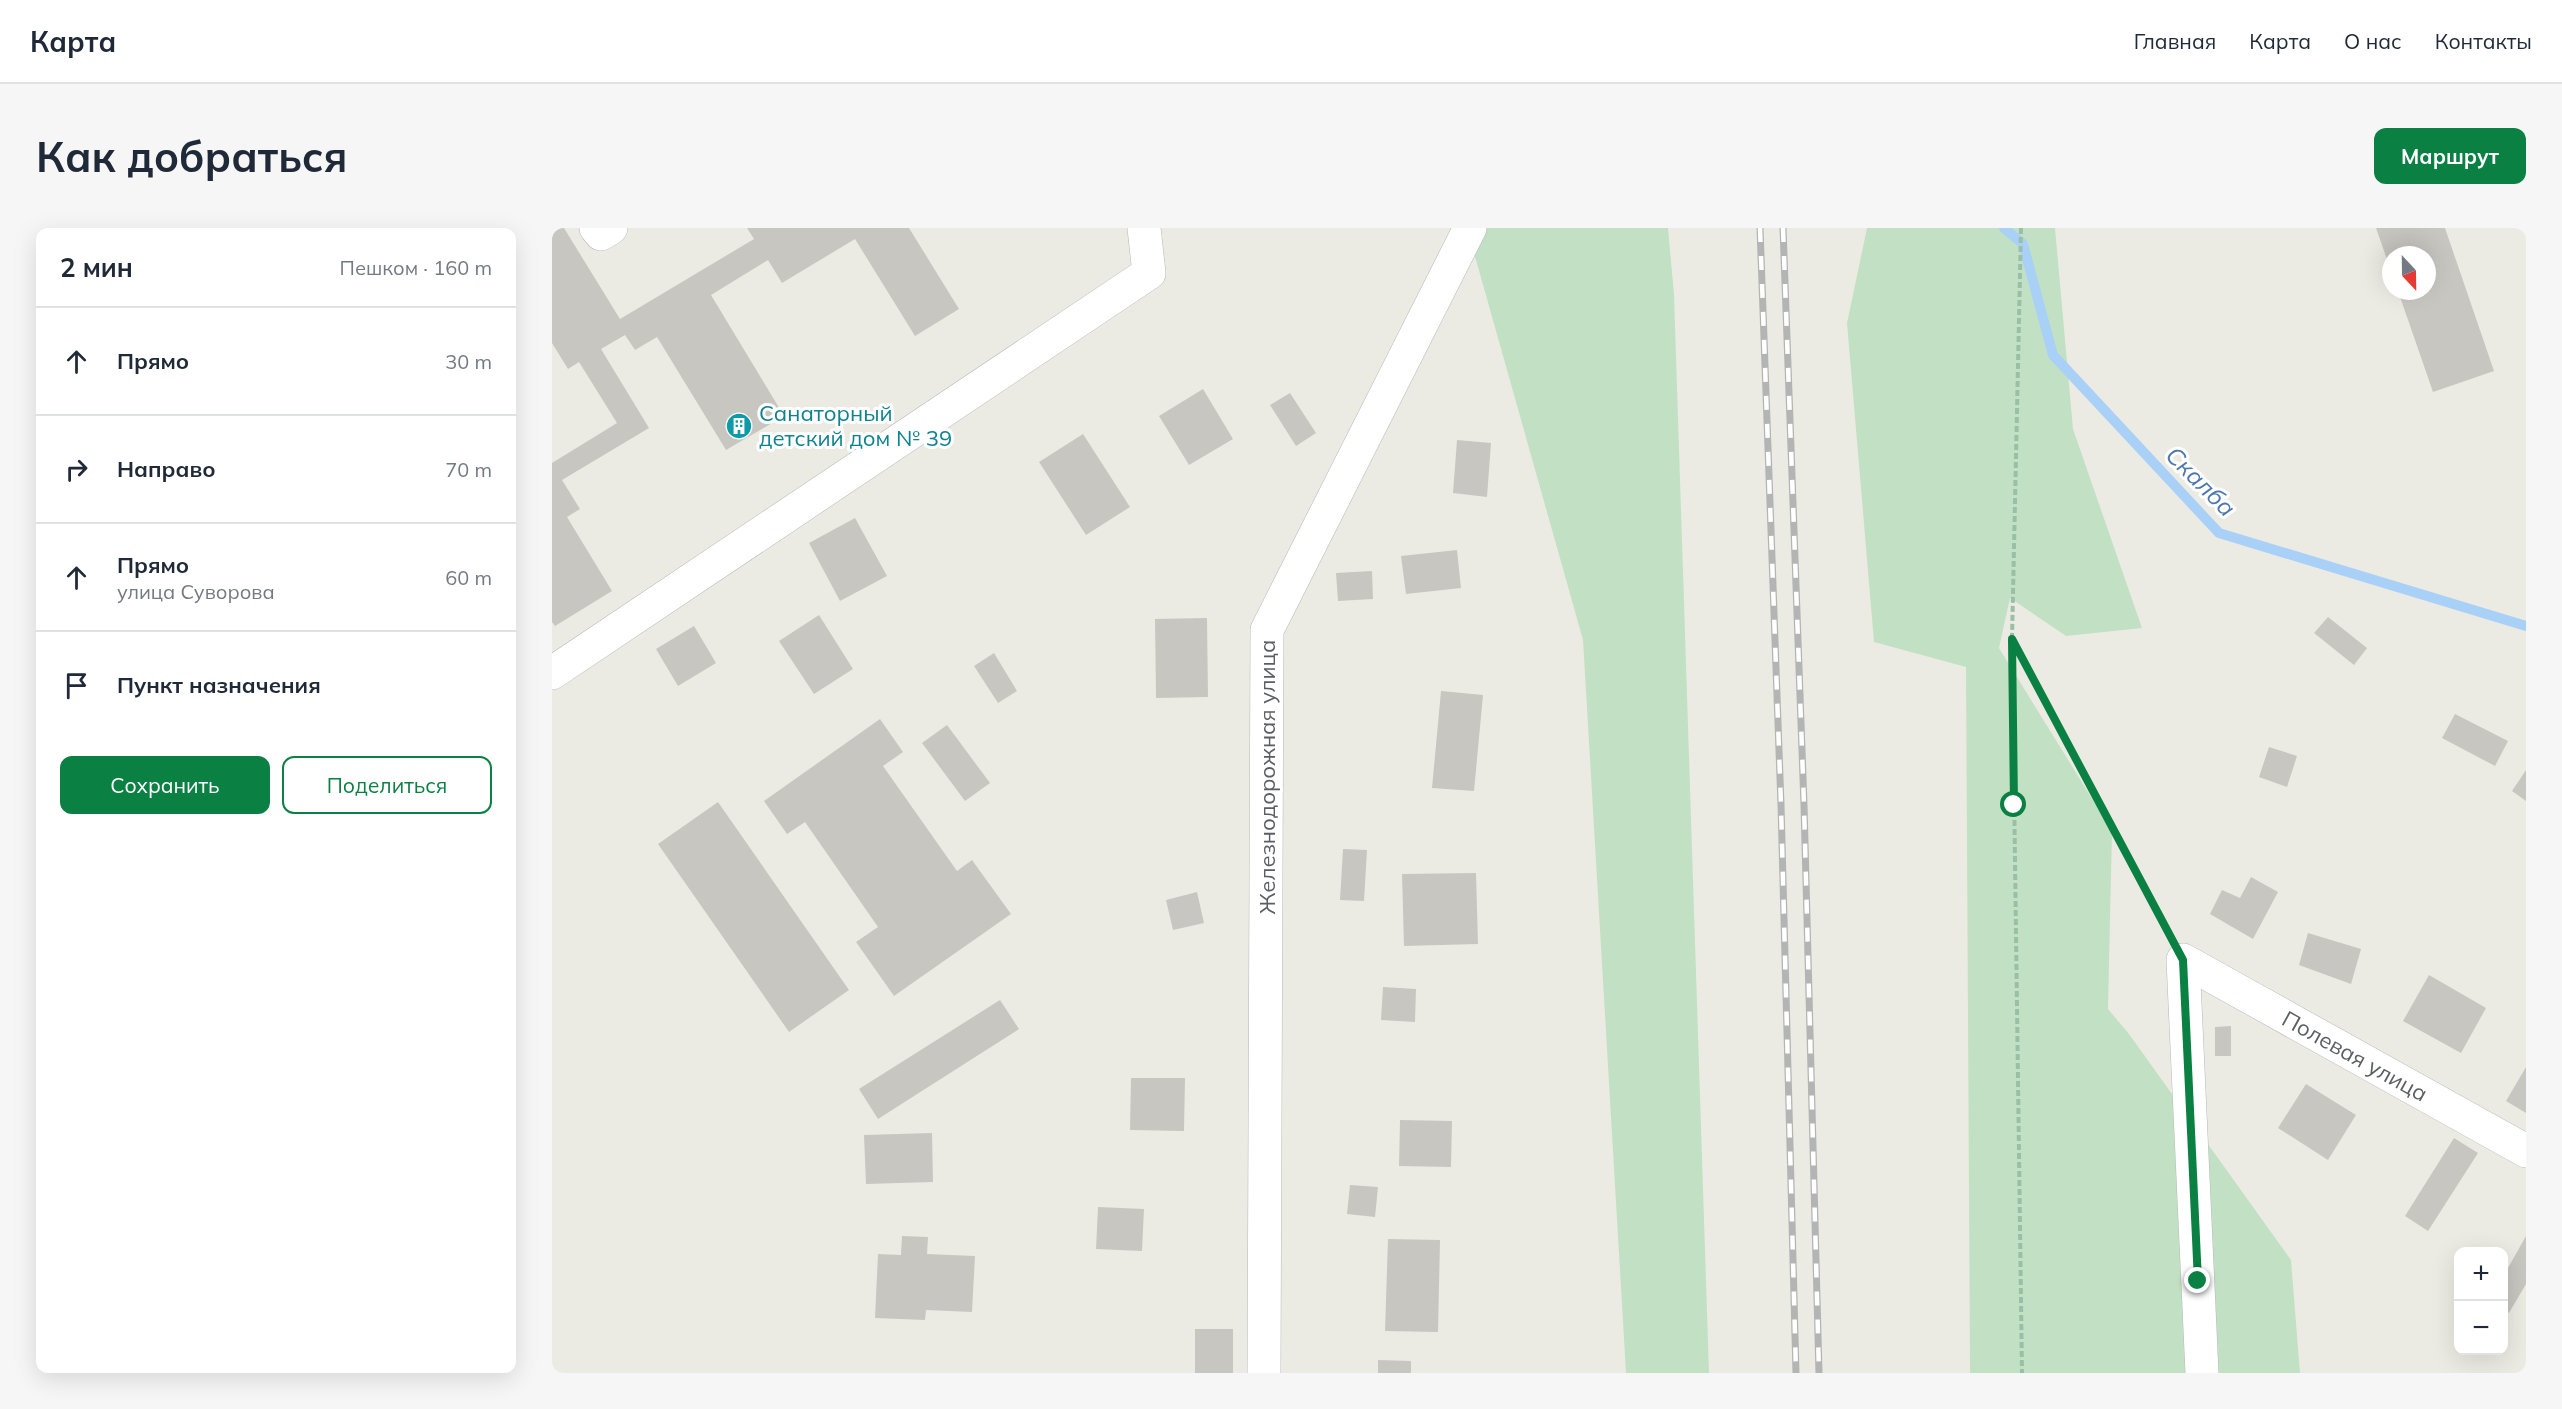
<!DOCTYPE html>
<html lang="ru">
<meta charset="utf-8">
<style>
body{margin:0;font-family:Mulish,sans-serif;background:#f6f6f7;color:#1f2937}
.controls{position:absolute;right:18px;bottom:18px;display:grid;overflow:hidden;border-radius:12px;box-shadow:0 6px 24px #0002}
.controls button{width:54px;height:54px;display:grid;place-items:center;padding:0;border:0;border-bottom:2px solid #e0e1e3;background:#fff;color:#1f2937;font:30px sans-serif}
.compass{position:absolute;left:1830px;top:18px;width:54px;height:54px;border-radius:50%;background:#fff;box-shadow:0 6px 24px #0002;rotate:158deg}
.stop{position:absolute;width:18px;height:18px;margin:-14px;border:4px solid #0b8043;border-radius:50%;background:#fff}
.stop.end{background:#0b8043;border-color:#fff;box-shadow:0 2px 6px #0008}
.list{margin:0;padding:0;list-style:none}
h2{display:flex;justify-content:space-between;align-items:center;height:78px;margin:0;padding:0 24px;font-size:26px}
h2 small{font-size:20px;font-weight:400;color:#747a83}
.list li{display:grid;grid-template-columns:39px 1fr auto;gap:18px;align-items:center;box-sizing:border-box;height:108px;padding:0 24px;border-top:2px solid #e0e1e3}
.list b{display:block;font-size:22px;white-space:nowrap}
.list p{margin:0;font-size:20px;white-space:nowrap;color:#747a83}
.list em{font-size:20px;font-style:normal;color:#747a83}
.actions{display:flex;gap:12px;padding:18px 24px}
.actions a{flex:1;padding:14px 0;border:2px solid #0b8043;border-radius:12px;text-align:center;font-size:21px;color:#0b8043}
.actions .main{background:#0b8043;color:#fff}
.icon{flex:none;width:33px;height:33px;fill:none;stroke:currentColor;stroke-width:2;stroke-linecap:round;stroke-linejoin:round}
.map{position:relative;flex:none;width:1974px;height:1145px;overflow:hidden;border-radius:12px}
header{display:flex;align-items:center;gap:36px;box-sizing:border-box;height:84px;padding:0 30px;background:#fff;border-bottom:2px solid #e0e1e3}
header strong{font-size:28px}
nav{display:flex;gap:33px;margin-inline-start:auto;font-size:21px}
.intro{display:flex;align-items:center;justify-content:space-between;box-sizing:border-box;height:144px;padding:0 36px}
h1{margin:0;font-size:42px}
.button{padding:15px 27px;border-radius:12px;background:#0b8043;color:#fff;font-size:21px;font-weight:700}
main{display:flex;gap:36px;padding:0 36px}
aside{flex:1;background:#fff;border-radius:12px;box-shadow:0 6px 24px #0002}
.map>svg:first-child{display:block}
</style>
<header>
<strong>Карта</strong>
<nav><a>Главная</a><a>Карта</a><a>О нас</a><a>Контакты</a></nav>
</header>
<div class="intro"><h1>Как добраться</h1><a class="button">Маршрут</a></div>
<main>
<aside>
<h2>2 мин<small>Пешком · 160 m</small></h2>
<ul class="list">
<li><svg class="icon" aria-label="ahead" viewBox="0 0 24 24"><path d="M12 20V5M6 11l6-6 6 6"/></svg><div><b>Прямо</b></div><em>30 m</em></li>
<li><svg class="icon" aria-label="right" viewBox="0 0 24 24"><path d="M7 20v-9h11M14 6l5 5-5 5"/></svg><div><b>Направо</b></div><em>70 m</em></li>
<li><svg class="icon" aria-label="ahead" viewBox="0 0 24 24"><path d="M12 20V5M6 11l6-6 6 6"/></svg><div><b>Прямо</b><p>улица Суворова</p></div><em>60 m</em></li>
<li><svg class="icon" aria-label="arrive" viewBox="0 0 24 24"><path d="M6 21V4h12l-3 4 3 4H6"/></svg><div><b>Пункт назначения</b></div></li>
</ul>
<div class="actions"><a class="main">Сохранить</a><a>Поделиться</a></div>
</aside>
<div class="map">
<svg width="1974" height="1145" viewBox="0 0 1974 1145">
<rect width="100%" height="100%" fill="#ecebe3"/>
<path fill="#c2e1c4" d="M915,0H1116L1122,66L1157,1145H1074L1031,412Z
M1315,0H1503L1521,201L1590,400L1514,408L1458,370L1447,420L1560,603L1556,781L1577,806L1739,1032L1748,1145H1418L1414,439L1322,414L1295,95Z"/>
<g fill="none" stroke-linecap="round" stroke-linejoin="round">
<path stroke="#a9d0f6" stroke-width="10" d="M1452,0L1471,16L1501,127L1667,305L1974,398"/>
</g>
<path fill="#c8c6c0" d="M0,0H12L68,91L202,11L195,0H357L407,81L363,108L303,11L230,55L216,32L159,67L232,188L174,222L105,109L83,122L73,107L49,121L97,200L10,252L28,281L15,289L60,363L3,398L0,394V235L65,195L27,134L16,141L0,115Z
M1824,0H1893L1942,143L1881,164L1846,63H1875V27H1839V43Z
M651,161L681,211L637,237L607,188Z
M738,165L764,205L744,218L718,177Z
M531,206L578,279L534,307L487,234Z
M905,212L939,215L935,269L901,265Z
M303,290L335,348L288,373L257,315Z
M905,322L909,360L854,366L849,328Z
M820,343L821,371L786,373L784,345Z
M267,387L301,441L262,466L227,413Z
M1776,389L1815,420L1802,437L1762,405Z
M655,390L656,469L604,470L603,391Z
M142,398L164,435L126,458L104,421Z
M442,425L465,463L446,475L422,438Z
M889,463L931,467L922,563L880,560Z
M1903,486L1956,513L1943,538L1890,510Z
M328,491L351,524L331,538L405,643L420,632L459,686L342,768L304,714L326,699L253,594L235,606L212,573Z
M395,497L438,555L413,573L370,515Z
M1717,519L1745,528L1735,559L1707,549Z
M1974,542V573L1960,563Z
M166,574L297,762L237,804L106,616Z
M791,621L815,622L812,673L788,672Z
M924,645L926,716L852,718L850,646Z
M1699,649L1726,664L1701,711L1658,686L1670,662L1688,670Z
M645,664L652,695L621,702L614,672Z
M1756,705L1809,721L1799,756L1747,737Z
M1877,747L1934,780L1909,825L1851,793Z
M831,759L864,761L863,794L829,792Z
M448,772L467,801L326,891L307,861Z
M1679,798V828H1663V799Z
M1974,839V885L1954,873Z
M579,850H633L632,903L578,902Z
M1754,856L1804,887L1776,932L1726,900Z
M848,892L900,893L899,939L847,938Z
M380,905L381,954L314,956L312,907Z
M1902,910L1926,925L1876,1003L1853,988Z
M798,957L826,959L823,989L795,986Z
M546,979L592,981L590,1023L544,1021Z
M350,1008L376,1009L375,1026L423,1028L420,1084L374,1082L373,1092L323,1090L326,1026L349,1027Z
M1974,1008V1056L1957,1085L1952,1082V1047Z
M836,1011L888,1012L886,1104L833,1103Z
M643,1101H681V1145H643Z
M826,1132L859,1133V1145H826Z"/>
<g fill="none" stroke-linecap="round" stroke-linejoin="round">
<g stroke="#b5b8bc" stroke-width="34">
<path id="minor" d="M44,0L49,6L59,0
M0,445L597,45L592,0
M1631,732L1650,1145
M1631,732L1974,923
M712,1145L715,402L918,0"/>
</g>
<path stroke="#9abfa7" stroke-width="4" stroke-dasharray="6 3" stroke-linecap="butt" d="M1469,0L1460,411L1616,704
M1460,412L1470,1145"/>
<use href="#minor" stroke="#fff" stroke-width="33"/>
<g stroke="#b3b4b4" stroke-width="7">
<path id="rail" d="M1208,0L1229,577L1244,1145
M1231,0L1252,577L1267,1145"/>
</g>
<use href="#rail" stroke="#fff" stroke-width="4.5" stroke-dasharray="14" stroke-linecap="butt"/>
</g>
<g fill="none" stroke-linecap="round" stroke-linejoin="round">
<path stroke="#0b8043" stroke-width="8" d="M1462,577L1460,411L1631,732L1646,1053"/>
</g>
<defs>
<g id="building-disc" transform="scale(1.35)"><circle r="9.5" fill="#0f9aa8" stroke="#fff"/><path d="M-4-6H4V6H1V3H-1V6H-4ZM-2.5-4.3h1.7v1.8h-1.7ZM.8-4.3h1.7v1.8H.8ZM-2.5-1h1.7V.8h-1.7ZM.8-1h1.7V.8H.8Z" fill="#fff"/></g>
</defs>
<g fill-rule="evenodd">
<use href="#building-disc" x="187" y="198"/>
</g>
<g text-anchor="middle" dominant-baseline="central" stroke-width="6" stroke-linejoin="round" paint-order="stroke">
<g font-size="22" fill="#0d838f" stroke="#fff" text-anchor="start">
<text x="207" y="185">Санаторный<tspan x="207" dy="25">детский дом № 39</tspan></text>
</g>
<g font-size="22" fill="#5b5e62" stroke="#fff">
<text transform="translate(715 549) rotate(-90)">Железнодорожная улица</text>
<text transform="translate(1803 828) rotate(29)">Полевая улица</text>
</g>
<g font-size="24" font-style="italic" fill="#4c76ae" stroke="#fff">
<text transform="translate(1649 253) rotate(45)">Скалба</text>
</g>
</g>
</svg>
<div class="controls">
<button>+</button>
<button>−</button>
</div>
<svg class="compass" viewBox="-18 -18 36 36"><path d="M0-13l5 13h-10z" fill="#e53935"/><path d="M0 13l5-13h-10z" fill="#747a83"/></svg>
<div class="stop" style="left:1462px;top:577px"></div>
<div class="stop end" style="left:1646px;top:1053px"></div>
</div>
</main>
